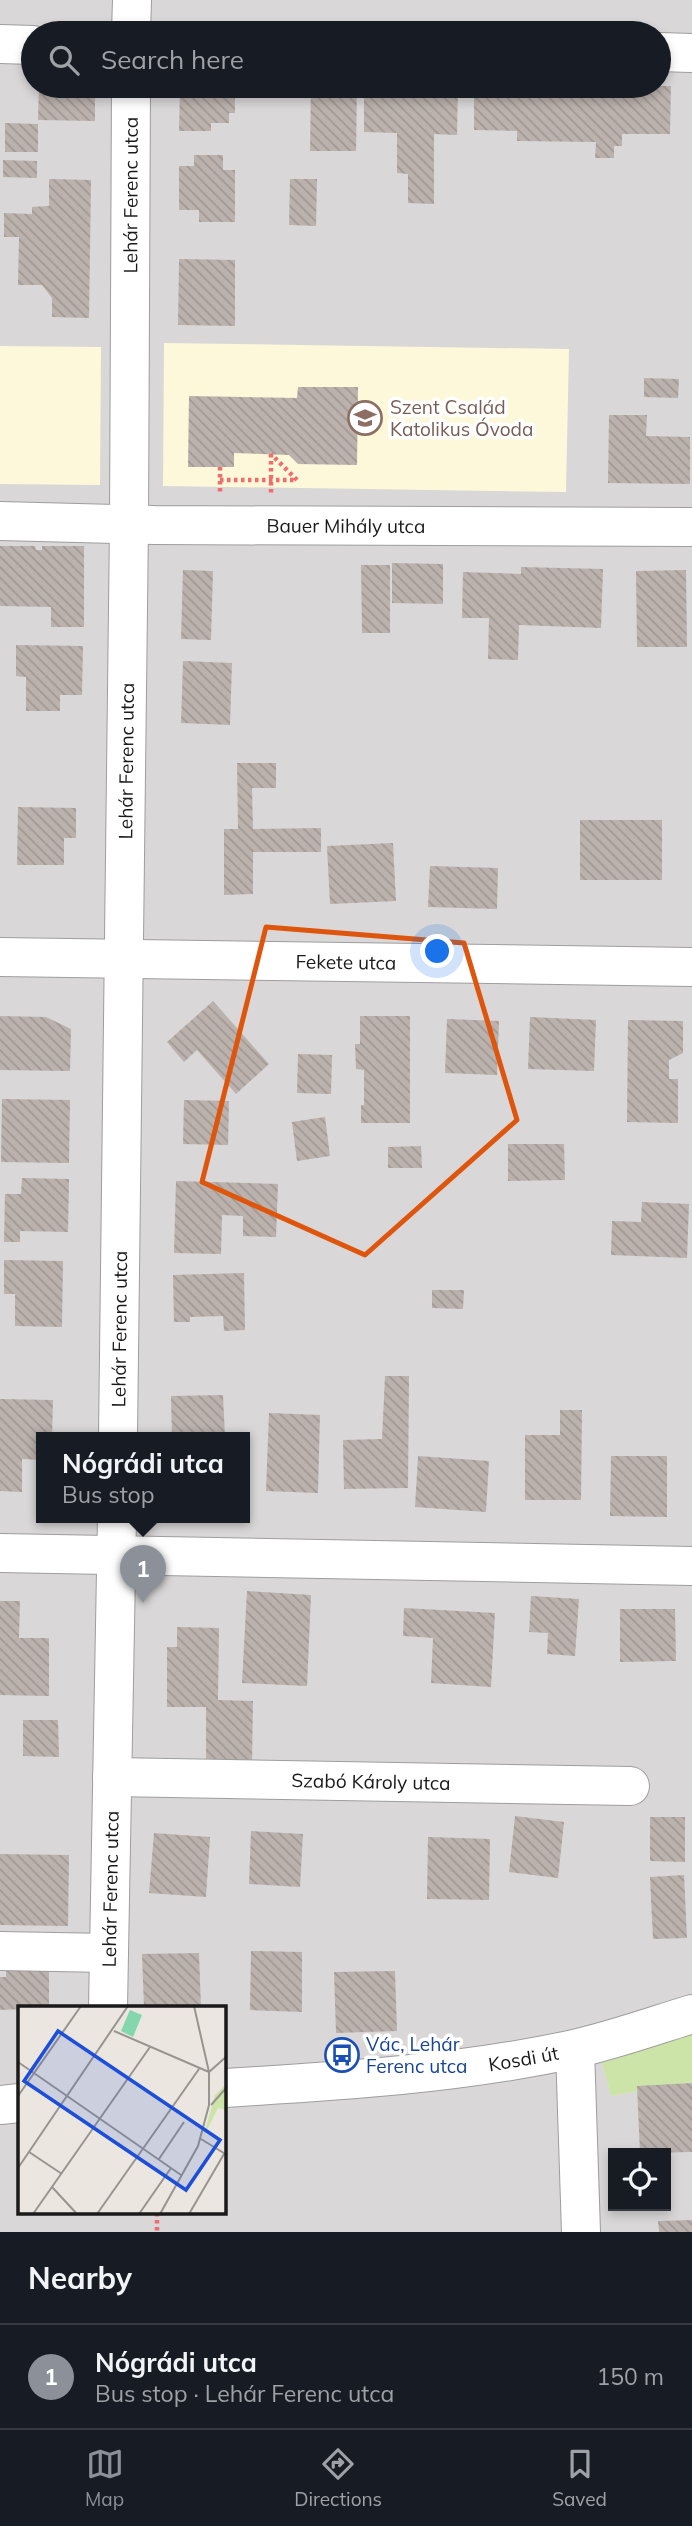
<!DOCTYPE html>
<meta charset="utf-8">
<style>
body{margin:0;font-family:Mulish,sans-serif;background:#20242c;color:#f1f3f6}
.controls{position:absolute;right:21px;bottom:21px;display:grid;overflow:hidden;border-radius:0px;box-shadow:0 4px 10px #0003}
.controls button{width:63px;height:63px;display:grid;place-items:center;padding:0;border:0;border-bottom:2px solid #363941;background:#171b24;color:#f1f3f6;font:35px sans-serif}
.you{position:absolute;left:438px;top:952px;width:24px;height:24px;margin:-18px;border:5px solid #fff;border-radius:50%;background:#1a73e8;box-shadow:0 0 0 10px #1a73e833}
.badge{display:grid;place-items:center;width:46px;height:46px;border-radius:50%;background:#8c9099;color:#fff;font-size:23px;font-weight:700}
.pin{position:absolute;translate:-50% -58px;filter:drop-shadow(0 2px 4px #0008)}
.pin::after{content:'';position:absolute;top:37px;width:24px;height:21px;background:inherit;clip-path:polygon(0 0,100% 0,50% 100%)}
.popup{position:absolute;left:36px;top:1432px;width:214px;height:91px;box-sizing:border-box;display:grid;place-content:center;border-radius:0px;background:#171b24;filter:drop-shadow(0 2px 5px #0005);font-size:23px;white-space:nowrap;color:#9ea1a6}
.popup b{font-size:26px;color:#f1f3f6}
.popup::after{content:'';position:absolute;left:50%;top:100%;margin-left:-14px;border:14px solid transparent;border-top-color:#171b24}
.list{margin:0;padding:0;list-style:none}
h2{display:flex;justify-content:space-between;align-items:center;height:91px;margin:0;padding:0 28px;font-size:30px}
h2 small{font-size:23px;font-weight:400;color:#9ea1a6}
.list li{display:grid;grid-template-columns:46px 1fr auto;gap:21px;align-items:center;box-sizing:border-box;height:105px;padding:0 28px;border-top:2px solid #363941}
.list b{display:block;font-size:26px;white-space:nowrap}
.list p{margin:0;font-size:23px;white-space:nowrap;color:#9ea1a6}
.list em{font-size:23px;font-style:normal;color:#9ea1a6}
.icon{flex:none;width:38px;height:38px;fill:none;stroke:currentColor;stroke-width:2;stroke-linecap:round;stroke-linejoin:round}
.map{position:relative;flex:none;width:692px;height:2232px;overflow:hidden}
.search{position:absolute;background:#171b24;box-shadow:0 4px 10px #0003;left:21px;right:21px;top:21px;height:77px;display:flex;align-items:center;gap:18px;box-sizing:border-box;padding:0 24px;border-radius:38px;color:#9ea1a6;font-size:26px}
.sheet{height:196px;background:#171b24}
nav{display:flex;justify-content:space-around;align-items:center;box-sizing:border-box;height:98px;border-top:2px solid #363941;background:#171b24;font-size:19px;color:#9ea1a6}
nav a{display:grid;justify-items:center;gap:4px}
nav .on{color:#8c9099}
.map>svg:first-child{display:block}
</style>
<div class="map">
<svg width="692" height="2232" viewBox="0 0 692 2232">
<defs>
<pattern id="building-back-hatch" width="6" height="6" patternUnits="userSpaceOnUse" patternTransform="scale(1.75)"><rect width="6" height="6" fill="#bcb2ad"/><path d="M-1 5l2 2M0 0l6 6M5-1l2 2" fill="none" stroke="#a19894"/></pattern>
</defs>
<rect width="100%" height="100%" fill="#ece6e0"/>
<path fill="#d9d7d8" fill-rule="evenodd" d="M0,0H692V2034L602,2063L611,2096L692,2082V2232H0ZM33,33H659V86H33ZM41,1437H244V1517H41ZM19,2008H224V2213H19ZM613,2153H666V2206H613Z"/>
<path fill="#fcf8d9" d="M164,343L569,349L566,492L163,486Z
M0,346L101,347L100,485L0,484Z"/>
<path fill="#cde4a8" d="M692,2034V2082L611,2096L602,2063Z"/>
<path fill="url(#building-back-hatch)" d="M39,86H95V121L38,120Z
M180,86H235V113H229V123H211V131H179Z
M311,86H357L356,151H310Z
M364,86H458L457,135L434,134V204L408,203V174L397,173V133L364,132Z
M474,86H671L670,134H622V146H614V158H595L596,142L517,141V131L474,130Z
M5,123L38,124V152H5Z
M194,155H223V170H235V222H199V210H179V166H194Z
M3,160L37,161V178L3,177Z
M49,179L91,180L89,318L52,317V298L42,285H18L19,237H4V213L32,214V207L49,206Z
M290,179H317L316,226L289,225Z
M179,259L235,260V326L178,325Z
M644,378L679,379L678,398L644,397Z
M298,387H358L357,465L298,464L289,455L234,453V467H188L189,396L297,398Z
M609,415H647L646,436L690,437V484L608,483Z
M0,546H35L36,550H42V546H84V627H51V607L0,606Z
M392,563L443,564V604L392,603Z
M361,565H390V633H362Z
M521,567L603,569L601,628L519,625L518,660L488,659L489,618H462L463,572L521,574Z
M183,570L213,571L211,640L181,639Z
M686,570L687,647H637L636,571Z
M16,645L83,646L82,695H60V711H26V677L16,676Z
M183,661L232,663L230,725L181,723Z
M237,763H276V788H252L253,829L321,828V852H253V894L224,895V829H238Z
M18,807L76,808V838H64V865H17Z
M580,820H662V880H580Z
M393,843L396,901L330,904L327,846Z
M430,866L498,868L497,909L428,907Z
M213,1001L269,1064L236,1094L197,1050L184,1062L167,1042Z
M0,1016L46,1017L71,1029L70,1071L0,1070Z
M360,1016H410V1123H361V1105H364V1070L356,1069L355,1044H360Z
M530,1017L596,1020L594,1071L528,1069Z
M447,1019L499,1021L497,1075L445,1073Z
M628,1020L683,1021V1053L669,1060V1079H678V1123L627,1122Z
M298,1054L332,1055L331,1094L297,1093Z
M2,1099L70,1100L69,1163L1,1162Z
M184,1100L229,1101L228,1145L183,1144Z
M325,1117L330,1156L297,1161L292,1122Z
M508,1144H564L565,1180L508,1181Z
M421,1146L422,1168H388V1147Z
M22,1178L69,1179L68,1232L20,1231V1242H4L5,1194H21Z
M176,1181L278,1184L276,1237L243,1236V1216L222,1215L221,1254L174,1253Z
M642,1202L689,1204L687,1258L611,1255L612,1221L641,1222Z
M4,1260L63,1261L62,1327L15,1326V1294H4Z
M244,1273L245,1330L224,1331L223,1316L190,1317V1322H174L173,1275Z
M432,1290H464L463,1309L432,1308Z
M385,1376H409L408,1488L344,1489L343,1440L382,1439Z
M223,1395L225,1437H172L171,1396Z
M0,1399L53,1400L52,1437H41V1460L22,1459V1492L0,1491Z
M560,1410H582L581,1500H525V1435H560Z
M269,1413L320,1415L318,1493L266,1491Z
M418,1456L489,1461L486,1512L415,1507Z
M611,1456H667V1517L610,1516Z
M247,1591L311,1595L307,1686L242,1683Z
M531,1596L579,1599L575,1656L547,1654L548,1633L529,1632Z
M0,1601H20L19,1638H49V1696L0,1695Z
M404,1608L495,1613L491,1687L431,1683L433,1638L403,1636Z
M620,1609H675L676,1661L620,1662Z
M177,1627L219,1628L218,1700L253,1701L252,1764H206V1707H167V1647H177Z
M23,1720H58L59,1757L23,1756Z
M515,1816L564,1822L558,1878L509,1872Z
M650,1817H685V1862L650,1861Z
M251,1831L303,1834L300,1887L249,1884Z
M154,1833L210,1837L206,1897L149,1893Z
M428,1837L490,1839L489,1900L427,1899Z
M0,1854L69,1855L68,1926L0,1925Z
M684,1875L687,1938L653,1939L650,1877Z
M251,1951L302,1952V2012L250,2010Z
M199,1953L201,2008H144L142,1954Z
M6,1963L49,1964V2008L0,2010V1977H6Z
M395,1971L397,2031L336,2033L334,1972Z
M692,2083V2152L640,2153L637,2086Z
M692,2220V2232H659L658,2221Z"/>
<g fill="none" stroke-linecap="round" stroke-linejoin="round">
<g stroke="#9e9e9e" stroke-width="40">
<g id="minor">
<path d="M131,33L132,0"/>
<path d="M0,44L33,45"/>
<path d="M659,52L692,53"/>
<path id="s1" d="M0,521L154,525L692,527"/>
<path id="s2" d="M0,957L692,967"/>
<path id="s3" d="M118,1437L129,525L131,86"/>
<path d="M0,1553L692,1566"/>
<path id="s4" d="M112,1777L630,1786"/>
<path d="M0,1951L109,1953"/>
<path id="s5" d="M108,2008L117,1517"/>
<path d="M575,2049L581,2232"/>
<path id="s6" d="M224,2088C341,2081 459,2074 574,2049C614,2040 653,2026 692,2014"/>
<path d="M0,2105L19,2103"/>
</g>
</g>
<path stroke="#f06d6f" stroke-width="4.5" stroke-dasharray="3.5 3.5" stroke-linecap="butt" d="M271,454V493
M220,467V493
M220,480H297L271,454
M157,2213V2232"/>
<use href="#minor" stroke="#fff" stroke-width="38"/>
</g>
<path fill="none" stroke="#de560d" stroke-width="5" stroke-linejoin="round" d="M266,927L464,943L517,1120L365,1255L202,1182Z"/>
<defs>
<g id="school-ring" transform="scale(1.75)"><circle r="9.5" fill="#fff" stroke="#8d6e63" stroke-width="1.5"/><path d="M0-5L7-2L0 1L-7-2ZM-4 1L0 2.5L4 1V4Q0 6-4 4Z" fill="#8d6e63"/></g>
<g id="bus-ring" transform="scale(1.75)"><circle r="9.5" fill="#fff" stroke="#1a4fb4" stroke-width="1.5"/><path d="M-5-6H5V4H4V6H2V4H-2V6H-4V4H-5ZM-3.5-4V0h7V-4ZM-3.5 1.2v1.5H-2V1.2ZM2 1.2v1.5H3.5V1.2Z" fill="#1a4fb4"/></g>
</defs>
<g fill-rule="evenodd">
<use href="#school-ring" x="365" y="418"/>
<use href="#bus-ring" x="342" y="2055"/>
</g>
<g text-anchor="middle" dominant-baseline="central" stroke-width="7" stroke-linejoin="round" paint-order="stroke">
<g font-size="19" fill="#1a1a1a" stroke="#fff">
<text stroke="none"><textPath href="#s3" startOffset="1242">Lehár Ferenc utca</textPath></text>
<text stroke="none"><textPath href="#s1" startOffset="346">Bauer Mihály utca</textPath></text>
<text stroke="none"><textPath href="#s3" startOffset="676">Lehár Ferenc utca</textPath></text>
<text stroke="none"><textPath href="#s2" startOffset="346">Fekete utca</textPath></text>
<text stroke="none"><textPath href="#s3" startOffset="108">Lehár Ferenc utca</textPath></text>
<text stroke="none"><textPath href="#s4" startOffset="259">Szabó Károly utca</textPath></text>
<text stroke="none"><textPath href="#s5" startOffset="119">Lehár Ferenc utca</textPath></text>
<text stroke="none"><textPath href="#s6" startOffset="301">Kosdi út</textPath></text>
</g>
<g font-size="19" fill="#785e54" stroke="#fff" text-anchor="start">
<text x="390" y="407">Szent Család<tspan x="390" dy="22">Katolikus Óvoda</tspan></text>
</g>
<g font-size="19" fill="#164399" stroke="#fff" text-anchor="start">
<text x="366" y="2044">Vác, Lehár<tspan x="366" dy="22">Ferenc utca</tspan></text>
</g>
</g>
<g transform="translate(18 2006)">
<rect width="208" height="208" fill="#ece6e0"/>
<path d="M208,78V104L200,102L185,132L197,89Z" fill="#cde4a8"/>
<path d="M112,4L124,9L115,31L103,25Z" fill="#82d7ac"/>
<path fill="none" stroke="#989491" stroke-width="2" d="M96,25L191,66L209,50M0,56L163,169M0,90L63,0M193,99L209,81M183,133L209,149M11,146L44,168M141,153L166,116M0,162L110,0M34,181L59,208M15,208L132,41M79,208L181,63M121,208L153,162M142,208L180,140L191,99V66L176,0M171,208L206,148"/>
<path fill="#1d4ed8" fill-opacity="0.15" stroke="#1d4ed8" stroke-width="3.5" d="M40,25L202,134L168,184L6,75Z"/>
<rect width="208" height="208" fill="none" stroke="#1a1a1a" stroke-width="3.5"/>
</g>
</svg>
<div class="controls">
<button><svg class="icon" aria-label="locate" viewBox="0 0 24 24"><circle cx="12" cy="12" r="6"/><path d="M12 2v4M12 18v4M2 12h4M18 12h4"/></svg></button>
</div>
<div class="you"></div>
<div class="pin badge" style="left:143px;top:1603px">1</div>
<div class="popup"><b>Nógrádi utca</b>Bus stop</div>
<div class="search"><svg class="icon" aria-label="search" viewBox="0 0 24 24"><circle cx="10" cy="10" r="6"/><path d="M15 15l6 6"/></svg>Search here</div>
</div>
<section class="sheet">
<h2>Nearby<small></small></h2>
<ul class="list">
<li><span class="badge">1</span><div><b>Nógrádi utca</b><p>Bus stop · Lehár Ferenc utca</p></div><em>150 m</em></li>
</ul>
</section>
<nav>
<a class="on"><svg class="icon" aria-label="map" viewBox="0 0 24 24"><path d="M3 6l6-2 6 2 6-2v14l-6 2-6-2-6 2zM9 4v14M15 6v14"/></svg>Map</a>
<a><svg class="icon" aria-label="directions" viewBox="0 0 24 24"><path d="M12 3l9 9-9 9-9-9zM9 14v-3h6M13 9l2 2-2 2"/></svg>Directions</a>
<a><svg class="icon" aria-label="saved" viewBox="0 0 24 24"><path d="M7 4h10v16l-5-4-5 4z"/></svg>Saved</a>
</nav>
